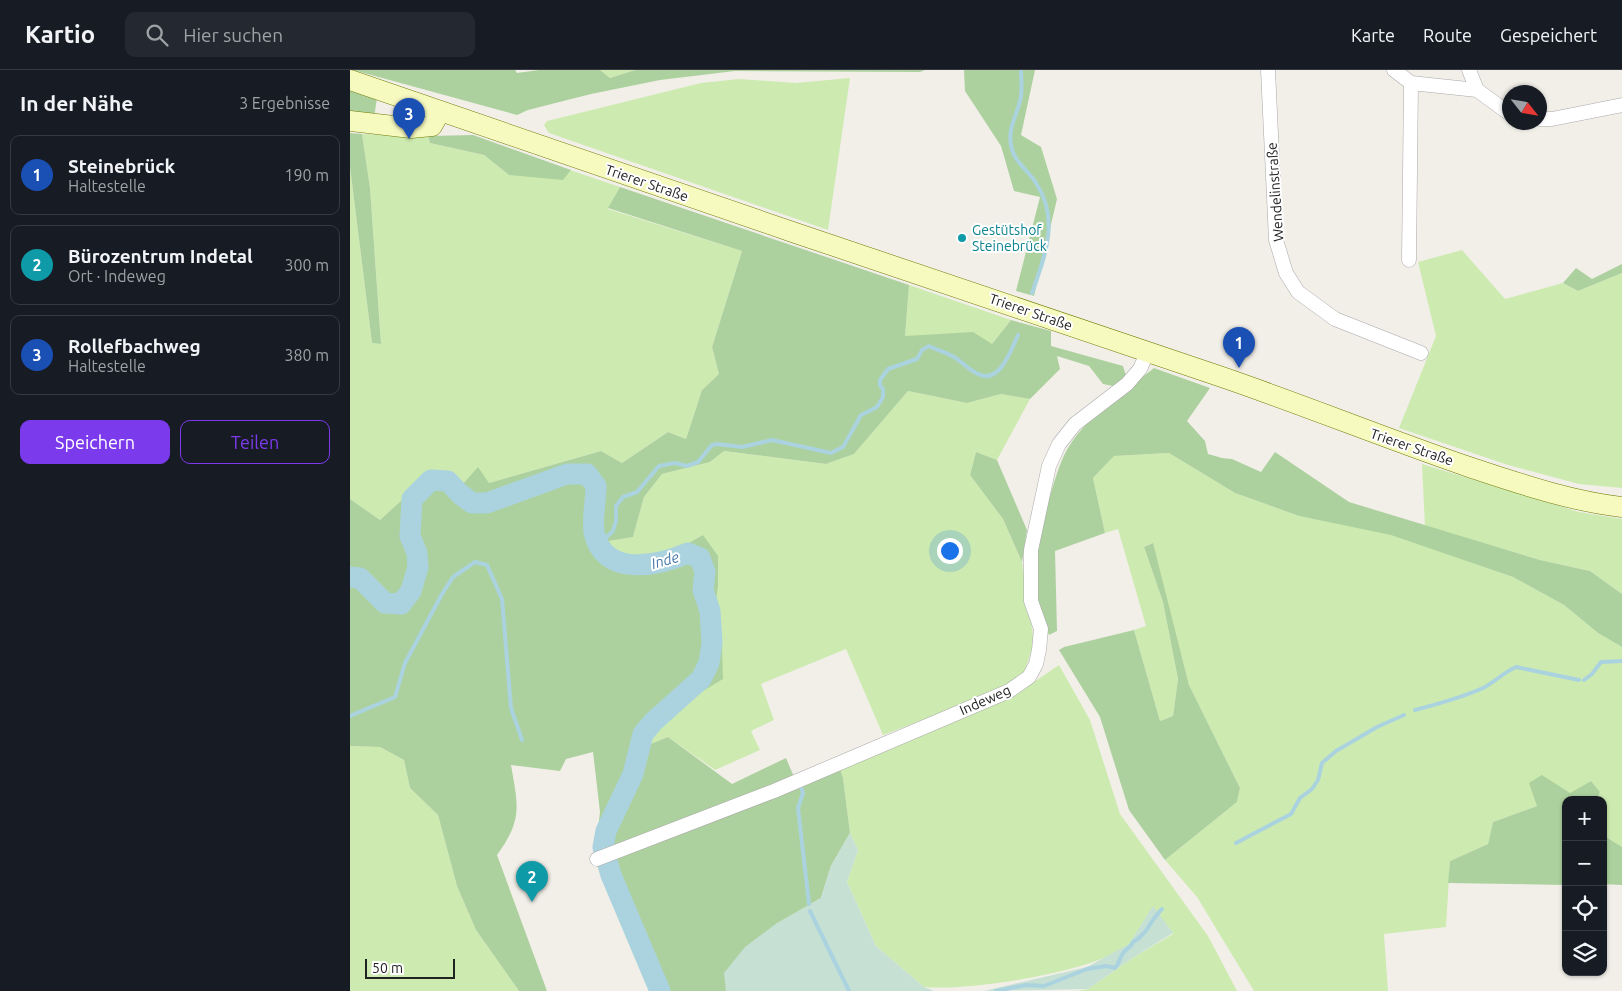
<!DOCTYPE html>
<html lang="de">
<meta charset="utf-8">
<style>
body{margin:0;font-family:Ubuntu,sans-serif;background:#242831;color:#f1f3f6}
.controls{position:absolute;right:15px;bottom:15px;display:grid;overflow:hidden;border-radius:10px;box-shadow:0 1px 4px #0004}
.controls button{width:45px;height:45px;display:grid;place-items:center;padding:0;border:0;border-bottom:1px solid #363941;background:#171b24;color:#f1f3f6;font:25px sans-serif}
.compass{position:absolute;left:1152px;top:15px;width:45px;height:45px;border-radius:50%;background:#171b24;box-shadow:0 1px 4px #0004;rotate:121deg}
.scale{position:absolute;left:15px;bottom:12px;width:90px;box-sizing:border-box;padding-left:5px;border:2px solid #222;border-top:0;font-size:14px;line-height:18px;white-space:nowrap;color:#222;-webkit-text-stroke:4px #fff;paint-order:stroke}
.you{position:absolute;left:599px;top:480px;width:18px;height:18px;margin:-12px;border:4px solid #fff;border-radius:50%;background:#1a73e8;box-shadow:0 0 0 8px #1a73e833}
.badge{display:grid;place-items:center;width:32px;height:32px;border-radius:50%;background:#7c3aed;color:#fff;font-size:16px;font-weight:700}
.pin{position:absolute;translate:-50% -41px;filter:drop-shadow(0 1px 2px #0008)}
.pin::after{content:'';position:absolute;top:26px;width:18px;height:15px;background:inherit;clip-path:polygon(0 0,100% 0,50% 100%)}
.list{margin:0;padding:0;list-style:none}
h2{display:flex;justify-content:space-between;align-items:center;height:65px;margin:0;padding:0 20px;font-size:21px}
h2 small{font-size:16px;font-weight:400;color:#9ea1a6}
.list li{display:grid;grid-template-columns:32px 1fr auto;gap:15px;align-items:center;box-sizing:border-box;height:80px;margin:0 10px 10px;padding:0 10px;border:1px solid #363941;border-radius:10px}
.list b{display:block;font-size:19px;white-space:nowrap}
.list p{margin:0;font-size:16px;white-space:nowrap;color:#9ea1a6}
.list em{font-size:16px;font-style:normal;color:#9ea1a6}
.actions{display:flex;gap:10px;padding:15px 20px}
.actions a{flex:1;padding:11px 0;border:1px solid #7c3aed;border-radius:10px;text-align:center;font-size:18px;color:#7c3aed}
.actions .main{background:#7c3aed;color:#fff}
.icon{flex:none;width:28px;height:28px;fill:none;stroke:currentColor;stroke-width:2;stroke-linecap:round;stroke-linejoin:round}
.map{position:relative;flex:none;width:1272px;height:921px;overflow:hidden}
header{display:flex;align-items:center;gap:30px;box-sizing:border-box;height:70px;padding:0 25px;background:#171b24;border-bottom:1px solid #363941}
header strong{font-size:24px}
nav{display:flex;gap:28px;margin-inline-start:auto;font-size:18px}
.search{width:350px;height:45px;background:#242831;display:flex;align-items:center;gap:12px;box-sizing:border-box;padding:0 18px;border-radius:10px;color:#9ea1a6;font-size:19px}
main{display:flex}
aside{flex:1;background:#171b24}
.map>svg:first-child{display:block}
</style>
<header>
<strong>Kartio</strong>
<div class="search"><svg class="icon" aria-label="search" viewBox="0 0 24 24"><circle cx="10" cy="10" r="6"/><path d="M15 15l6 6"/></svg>Hier suchen</div>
<nav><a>Karte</a><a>Route</a><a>Gespeichert</a></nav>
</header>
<main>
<aside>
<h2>In der Nähe<small>3 Ergebnisse</small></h2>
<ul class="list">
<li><span class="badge" style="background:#1a4fb4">1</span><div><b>Steinebrück</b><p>Haltestelle</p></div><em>190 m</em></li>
<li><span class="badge" style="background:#0f9aa8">2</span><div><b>Bürozentrum Indetal</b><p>Ort · Indeweg</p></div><em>300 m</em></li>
<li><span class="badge" style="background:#1a4fb4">3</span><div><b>Rollefbachweg</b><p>Haltestelle</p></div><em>380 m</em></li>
</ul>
<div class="actions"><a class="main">Speichern</a><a>Teilen</a></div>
</aside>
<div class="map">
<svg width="1272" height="921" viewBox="0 0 1272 921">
<rect width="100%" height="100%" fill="#f2efe9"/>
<path fill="#cdebb0" d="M250,0H285L260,8Z
M500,8L478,160L199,63L194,55L197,51L351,13L389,9L446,13Z
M12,64L78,66L80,73L134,85L159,105L217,99L270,117L258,139L392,181L362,277L369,304L352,320L336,369L318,362L272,393L251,381L139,413L112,415L94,403L77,407L30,450L0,429V97L22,273L31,274L20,118Z
M1112,180L1155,229L1213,213L1228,221L1272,203V418L1229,414L1158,395L1049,358L1086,266L1068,192Z
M559,215L661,250L642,274L555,266Z
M558,321L617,333L651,324L680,329L647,390L626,382L620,405L653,449L672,492L684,572L675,601L653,619L533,665L496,579L411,614L424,650L401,661L410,680L365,700L318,667L298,675L284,663L372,573H361L353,465L313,487L267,484L259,471L283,467L294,427L312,404L360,392L374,381L476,394L504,384Z
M819,383L885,423L949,446L1041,464L1163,507L1214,535L1248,563L1272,577V777L1253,765V730H1247L1250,722L1241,711L1220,724L1143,752L1138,774L1100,791L1096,857L1034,864L1038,921H904L847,827L815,790L887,732L890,718L839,615L802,473L794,477L813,532L828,609L823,646L810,651L784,560L796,556L768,459L755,463L743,408L764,386Z
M1072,394L1229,442L1272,449V524L1240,501L1190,490L1075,456Z
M709,595L740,650L770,744L858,866L887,921H727L738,919L784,887L823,864L803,837C796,848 789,867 778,875C742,903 618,921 574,917L526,876L497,812L508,780L500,763L493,708L489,696L681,614Z
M0,676L30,677L54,690L60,718L88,745L107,816L126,860L169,921H0Z"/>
<path fill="#add19e" d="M3,0H165L167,3L189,0H250L260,8L285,0H575L570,2L385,1L310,10L241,24L178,40L167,45Z
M614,0H685L671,65L691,77L707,129L684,226L666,221L690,127L664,121L651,76L615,21Z
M0,18L27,28L24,48L0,46Z
M0,63L12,64L20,118L31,274L22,273L0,97Z
M123,65L221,100L213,110L159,105L134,85L80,73L78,66Z
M270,117L559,215L555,266L623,262L642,274L661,250L701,261V276L773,296L777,309L768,317L753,314L739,296L707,286L710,299L680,329L651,324L617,333L558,321L504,384L476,394L374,381L360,392L312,404L294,427L283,467L259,471L267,484L313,487L353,465L368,486V515L361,573H372L373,609L333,633L318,630L285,663L298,675L318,667L382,714L436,688L444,707L489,696L493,708L500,763L481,796L471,828L449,841L376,921H300L245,784L250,742L243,682L216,689L210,701L161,695C168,736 173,749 147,785L197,921H169L126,860L107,816L88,745L60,718L54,690L30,677L0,676V429L30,450L77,407L94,403L112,415L128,397L139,413L251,381L272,393L318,362L336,369L352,320L369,304L362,277L392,181L258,138Z
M1272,194V203L1228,221L1213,213L1226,198L1242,209Z
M804,298L860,318L837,351L855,371L858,384L872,388L882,389L911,402L925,382L999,432L1190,490L1240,501L1272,524V577L1248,563L1214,535L1163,507L1041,465L949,446L885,423L819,383L764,386L743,408L755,463L705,481L707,561L699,565C694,554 686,542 683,530C677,507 704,399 718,378C738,345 774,322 804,298Z
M626,382L647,390L677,460L672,492L653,449L620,405Z
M803,473L839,615L890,718L887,732L815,790L779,740L750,647L709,580L714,577L784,560L810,651L823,646L828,609L813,532L794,477Z
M1192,705L1220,723L1241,711L1250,722L1247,730H1216V815L1098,813L1100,791L1138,774L1143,752L1187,736L1179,713Z
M1253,765L1272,777V815L1253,814Z"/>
<path fill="#c6e0d4" d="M500,763L508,780L497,812L526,876L574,917L584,921H376L374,903L395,877L427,853L471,828L481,796Z
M803,836L823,863L784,887L738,919L634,921L737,897L779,874Z"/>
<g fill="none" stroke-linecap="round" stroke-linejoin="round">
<path stroke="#aad3df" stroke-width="4" d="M671,0C671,10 673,21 670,31C666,47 658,58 661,75C663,91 678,100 686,113C710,149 695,186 682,223
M249,474L263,461L266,451V436L273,427L287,422L309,396L325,393L337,396L348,392L362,375L367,374L392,377L422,370L481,383L493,377L511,345L527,337L533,327V319L530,315V310L538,299L567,289L572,280L579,276C587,280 597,283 604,287C612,292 618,299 626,303C649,317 661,280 668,265
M1234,610L1242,604L1251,592L1272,591
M1065,640C1088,634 1111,628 1133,618C1145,612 1154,602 1166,597L1229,610
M0,646L45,627L55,593L92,524L103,507L125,492L137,495L152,529L161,638L172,670
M450,714L453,723L448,738L459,834
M886,773L941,744L950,728L962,719L968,710L972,693L986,681L1027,657L1054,645
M460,841L499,921
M646,921L676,915L694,916L737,899L756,896L765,898C770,893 769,887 774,882C778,877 781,878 783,872C798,864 800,850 812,839"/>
<path stroke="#aad3df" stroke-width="21" d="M0,507L10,508L35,533L51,534L61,521L68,497L67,483L60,466L62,429L81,410L98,411L110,424L122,433H137L217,404H237L246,416C246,431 242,447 244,462C253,508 308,496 338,483L350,488L355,502L353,520L360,541L362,573L359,593L351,609L303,652L293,664L283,704L256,761L253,777L261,805L310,921"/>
<g stroke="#a9a9a9" stroke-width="15">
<path id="street" d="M918,0L926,170L936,203L948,222L985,249L1071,283
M1044,0L1061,13L1127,20
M1119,0L1127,20L1160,44
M1190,49H1202L1272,35
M1059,190L1061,13
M247,789L424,721L659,621L679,607L686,594L689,580L691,559L681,531V480L699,396L709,374L725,354L777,314L790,299L797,283"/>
</g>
<g stroke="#707d05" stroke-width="21">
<path id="secondary" d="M0,10C289,111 579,208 869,306C954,335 1037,369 1122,398C1171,414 1220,431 1272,437
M0,51L61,58L82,56L90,42"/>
</g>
<use href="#street" stroke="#fff" stroke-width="14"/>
<use href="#secondary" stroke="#f7fabf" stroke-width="20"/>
</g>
<circle fill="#0f9aa8" stroke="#fff" stroke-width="2" cx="612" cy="168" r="5"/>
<g text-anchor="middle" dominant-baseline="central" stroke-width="4" stroke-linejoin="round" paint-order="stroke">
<g font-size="14" fill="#222" stroke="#fff">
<text transform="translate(297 113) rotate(19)">Trierer Straße</text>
<text transform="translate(925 122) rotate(-94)">Wendelinstraße</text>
<text transform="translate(681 242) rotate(19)">Trierer Straße</text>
<text transform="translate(1062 377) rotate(19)">Trierer Straße</text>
<text transform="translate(635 630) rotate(-24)">Indeweg</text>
</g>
<g font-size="14" fill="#0d838f" stroke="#fff" text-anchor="start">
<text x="622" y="160">Gestütshof<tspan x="622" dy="16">Steinebrück</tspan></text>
</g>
<g font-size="15" font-style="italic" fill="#4a7aab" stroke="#fff">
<text transform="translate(315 490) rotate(-16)">Inde</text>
</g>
</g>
</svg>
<div class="controls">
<button>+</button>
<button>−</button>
<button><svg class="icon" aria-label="locate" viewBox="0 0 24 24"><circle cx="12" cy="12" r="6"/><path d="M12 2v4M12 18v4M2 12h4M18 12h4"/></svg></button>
<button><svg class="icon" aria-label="layers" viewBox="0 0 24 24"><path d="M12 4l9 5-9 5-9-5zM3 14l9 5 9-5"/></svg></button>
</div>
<svg class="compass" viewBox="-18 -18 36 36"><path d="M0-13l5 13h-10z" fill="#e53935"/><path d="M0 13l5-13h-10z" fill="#9ea1a6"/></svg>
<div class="scale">50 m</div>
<div class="you"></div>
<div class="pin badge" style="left:889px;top:298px;background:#1a4fb4">1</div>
<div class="pin badge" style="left:182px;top:832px;background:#0f9aa8">2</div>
<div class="pin badge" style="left:59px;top:69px;background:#1a4fb4">3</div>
</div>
</main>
